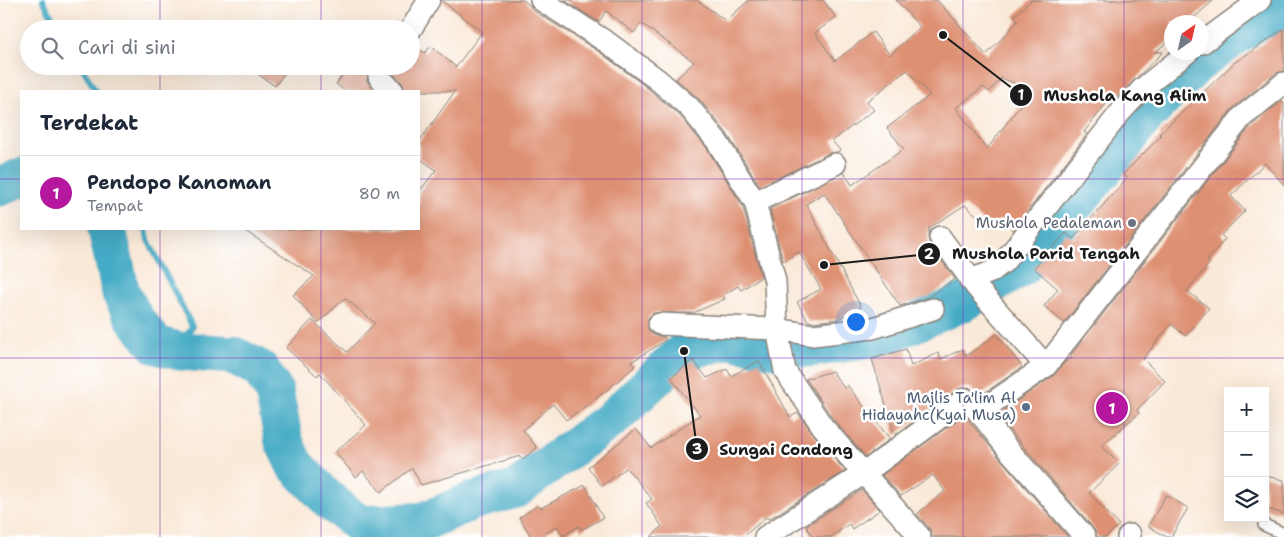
<!DOCTYPE html>
<html lang="id">
<meta charset="utf-8">
<style>
body{margin:0;font-family:"Shantell Sans",sans-serif;background:#f6f6f7;color:#1f2937}
.controls{position:absolute;right:15px;bottom:15px;display:grid;overflow:hidden;border-radius:0px;box-shadow:0 5px 20px #0002}
.controls button{width:45px;height:45px;display:grid;place-items:center;padding:0;border:0;border-bottom:1px solid #e0e1e3;background:#fff;color:#1f2937;font:25px sans-serif}
.compass{position:absolute;left:1164px;top:15px;width:45px;height:45px;border-radius:50%;background:#fff;box-shadow:0 5px 20px #0002;rotate:34deg}
.you{position:absolute;left:855px;top:321px;width:18px;height:18px;margin:-12px;border:4px solid #fff;border-radius:50%;background:#1a73e8;box-shadow:0 0 0 8px #1a73e833}
.badge{display:grid;place-items:center;width:32px;height:32px;border-radius:50%;background:#b5179e;color:#fff;font-size:16px;font-weight:700}
.pin{position:absolute;translate:-50% -50%;border:2px solid #fff;box-shadow:0 1px 5px #0006}
.list{margin:0;padding:0;list-style:none}
h2{display:flex;justify-content:space-between;align-items:center;height:65px;margin:0;padding:0 20px;font-size:21px}
h2 small{font-size:16px;font-weight:400;color:#747a83}
.list li{display:grid;grid-template-columns:32px 1fr auto;gap:15px;align-items:center;box-sizing:border-box;height:75px;padding:0 20px;border-top:1px solid #e0e1e3}
.list b{display:block;font-size:19px;white-space:nowrap}
.list p{margin:0;font-size:16px;white-space:nowrap;color:#747a83}
.list em{font-size:16px;font-style:normal;color:#747a83}
.icon{flex:none;width:28px;height:28px;fill:none;stroke:currentColor;stroke-width:2;stroke-linecap:round;stroke-linejoin:round}
.map{position:relative;flex:none;width:1284px;height:537px;overflow:hidden}
.search{position:absolute;background:#fff;box-shadow:0 5px 20px #0002;left:20px;top:20px;width:400px;height:55px;display:flex;align-items:center;gap:12px;box-sizing:border-box;padding:0 18px;border-radius:28px;color:#747a83;font-size:19px}
.panel{position:absolute;background:#fff;box-shadow:0 5px 20px #0002;left:20px;top:90px;width:400px;height:140px;border-radius:0px}
.map>svg:first-child{display:block}
</style>
<div class="map">
<svg width="1284" height="537" viewBox="0 0 1284 537">
<rect width="100%" height="100%" fill="#fff"/>
<filter id="ink" filterUnits="userSpaceOnUse"><feTurbulence type="fractalNoise" baseFrequency=".02" numOctaves="2"/><feDisplacementMap in="SourceGraphic" scale="10" xChannelSelector="R" yChannelSelector="G"/><feConvolveMatrix kernelMatrix="1 2 1 2 8 2 1 2 1" color-interpolation-filters="sRGB"/></filter>
<filter id="wash" filterUnits="userSpaceOnUse"><feTurbulence type="fractalNoise" baseFrequency=".0096" numOctaves="4" result="noise"/><feDisplacementMap in="SourceGraphic" scale="20" xChannelSelector="R" yChannelSelector="G"/><feGaussianBlur stdDeviation="1.12" result="paint"/><feColorMatrix in="noise" values="0 0 0 0 0 0 0 0 0 0 0 0 0 0 0 0 0 1.4 0 .05"/><feComposite in="paint" operator="in"/></filter>
<g filter="url(#wash)">
<rect width="100%" height="100%" fill="#f9e9d8"/>
<g fill="none" stroke-linecap="round" stroke-linejoin="round">
<path stroke="#45aac5" stroke-width="6" d="M43,0L59,29
M81,66L96,91
M146,229L148,240L192,326L179,351"/>
<path stroke="#45aac5" stroke-width="39" d="M0,187L21,177
M107,229L121,293L135,319L156,345L179,351L233,355L260,369L274,391L284,442L295,465L329,500L360,525L425,521L472,501L516,489L613,418L684,351L730,340L774,349L809,348L879,338L964,302L1023,266L1118,153L1143,119L1198,63L1250,26L1284,9"/>
</g>
<g id="blocks">
<path fill="#de9072" fill-rule="evenodd" d="M441,0H524L534,11L601,53L650,90L680,116L706,147L743,207L761,277L741,290L738,286L723,295L725,299L693,313H653L648,318V329L653,335L664,337L666,340L631,362L635,366L606,391L566,420L553,404L523,430L537,448L523,459L520,456L421,485L412,468L381,492L363,471L356,477L335,452L366,425L320,373L317,376L286,348L312,320L347,352L375,323L345,298L318,323L293,295L314,276L242,229H419V192L436,170L419,158V142L455,91H405L402,83L393,73L395,66H411V44L425,53L431,46L456,67L482,32Z
M564,0H697L726,21L749,0H823L836,17L815,33L835,61L873,32L890,55L920,27L896,0H937L986,55L1018,21L1014,16L1031,0H1214L1189,22H1172V38L1155,52H1163L1116,98L1113,95L1084,132L1087,134L1072,154L1013,230L1000,219L991,228L965,205L929,228L928,238L930,244L955,279L928,297L900,306L824,193L806,204L861,307L838,319L813,322L808,321L797,302L821,289L799,252L783,261L770,209L844,172L852,185L904,149L887,128L930,95L907,70L867,101L874,110L832,141L840,150L837,152L830,153L760,186L726,132L699,99L676,79L694,62L641,23L634,33L606,11L599,22ZM1001,78L1032,90L987,149L956,108L983,87L989,92Z
M1284,29V71L1276,73L1232,109L1064,323L1044,306L1058,289L1034,268L1066,233L1073,239L1127,178L1123,174L1161,136L1159,134L1234,63Z
M246,66H290L275,86Z
M350,66H368L367,81L376,91H345L336,84Z
M1282,101L1284,104V185L1265,163L1231,196L1245,211L1221,235L1225,239L1207,261L1210,263L1187,291L1209,308L1186,336L1171,324L1143,359L1165,381L1137,410L1139,413L1101,446L1119,464L1089,493L1119,525L1106,537H1097L1094,529L997,415L1053,376L1065,362L1072,358L1070,356L1251,126Z
M997,334L1022,367L980,396L969,387L958,389L895,435L872,359L906,349L911,366L938,353L941,359L963,349L966,356Z
M693,360L707,378L727,369L731,376L759,361L790,417L798,413L814,435L845,471L769,519L766,517L743,537H651L662,526L646,503L652,499L631,473L626,468L602,486L588,467L636,429L651,448L700,415L671,378Z
M832,371L844,388L847,385L890,439L866,457L833,419L806,379Z
M964,415L998,456L1068,537H932L930,529L917,514L945,491L933,475L901,496L882,475Z
M1265,476L1284,480V514L1265,508Z
M585,485L603,518L581,530L579,526L563,536L557,526L540,537H532L519,518L538,505L541,508Z
M862,490L880,510L852,529L849,524L831,537H813L806,526Z
M1166,495L1188,508L1171,537H1167L1148,526Z"/>
</g>
</g>
<g filter="url(#ink)">
<use href="#blocks" fill-opacity="0" stroke="#8a827a" stroke-width="1"/>
<g fill="none" stroke-linecap="round" stroke-linejoin="round">
<g stroke="#8a827a" stroke-width="14">
<path id="lane" d="M1264,525L1284,534"/>
</g>
<g stroke="#8a827a" stroke-width="24">
<path id="street" d="M541,0L608,43L658,80L689,107L716,140L755,202L775,281L777,329L785,371L823,427L920,537
M411,29L429,0
M1202,43L1260,0
M383,66L379,71V77L393,91
M755,202L835,164
M940,237L977,288L1046,366
M970,280L991,272L1004,262L1119,114L1142,89L1188,52
M659,324L777,329L813,335L873,328L933,309
M979,412L1046,366L1242,117L1284,83
M765,537L863,474L965,399L979,412L1007,448L1085,537
M1128,537L1130,535"/>
</g>
<use href="#lane" stroke="#fff" stroke-width="11"/>
<use href="#street" stroke="#fff" stroke-width="21"/>
</g>
</g>
<path fill="none" stroke="#7b2cbf" stroke-width="1" stroke-opacity="0.55" d="M160,0V29M321,0V29M482,0V537M642,0V537M802,0V537M963,0V537M1124,0V537M160,66V91M321,66V91M0,179H21M419,179H1284M160,229V537M321,229V537M0,358H1284"/>
<circle fill="#6b7280" stroke="#fff" stroke-width="2" cx="1132" cy="223" r="5"/>
<circle fill="#5c6f8a" stroke="#fff" stroke-width="2" cx="1026" cy="407" r="5"/>
<g text-anchor="middle" dominant-baseline="central" stroke-width="5" stroke-linejoin="round" paint-order="stroke">
<g font-size="15" fill="#5b616d" stroke="#fff" text-anchor="end">
<text x="1122" y="223">Mushola Pedaleman</text>
</g>
<g font-size="15" fill="#4e5e75" stroke="#fff" text-anchor="end">
<text x="1016" y="398">Majlis Ta'lim Al<tspan x="1016" dy="17">Hidayahc(Kyai Musa)</tspan></text>
</g>
</g>
<path fill="none" stroke="#1c1c1c" stroke-width="2" d="M943 35L1021 95M824 265L929 254M684 351L697 449"/>
<g fill="#1c1c1c" stroke="#fff" stroke-width="2">
<circle cx="943" cy="35" r="5"/>
<circle cx="824" cy="265" r="5"/>
<circle cx="684" cy="351" r="5"/>
<circle cx="1021" cy="95" r="12"/>
<circle cx="929" cy="254" r="12"/>
<circle cx="697" cy="449" r="12"/>
</g>
<g font-size="15" text-anchor="middle" font-weight="bold" fill="#fff">
<text x="1021" y="100">1</text>
<text x="929" y="259">2</text>
<text x="697" y="454">3</text>
</g>
<g font-size="16" text-anchor="middle" font-weight="bold" fill="#1c1c1c" stroke="#fff" stroke-width="5" stroke-linejoin="round" paint-order="stroke">
<text x="1125" y="101">Mushola Kang Alim</text>
<text x="1046" y="259">Mushola Parid Tengah</text>
<text x="786" y="455">Sungai Condong</text>
</g>
</svg>
<div class="controls">
<button>+</button>
<button>−</button>
<button><svg class="icon" aria-label="layers" viewBox="0 0 24 24"><path d="M12 4l9 5-9 5-9-5zM3 14l9 5 9-5"/></svg></button>
</div>
<svg class="compass" viewBox="-18 -18 36 36"><path d="M0-13l5 13h-10z" fill="#e53935"/><path d="M0 13l5-13h-10z" fill="#747a83"/></svg>
<div class="you"></div>
<div class="pin badge" style="left:1112px;top:408px">1</div>
<div class="search"><svg class="icon" aria-label="search" viewBox="0 0 24 24"><circle cx="10" cy="10" r="6"/><path d="M15 15l6 6"/></svg>Cari di sini</div>
<section class="panel">
<h2>Terdekat<small></small></h2>
<ul class="list">
<li><span class="badge">1</span><div><b>Pendopo Kanoman</b><p>Tempat</p></div><em>80 m</em></li>
</ul>
</section>
</div>
